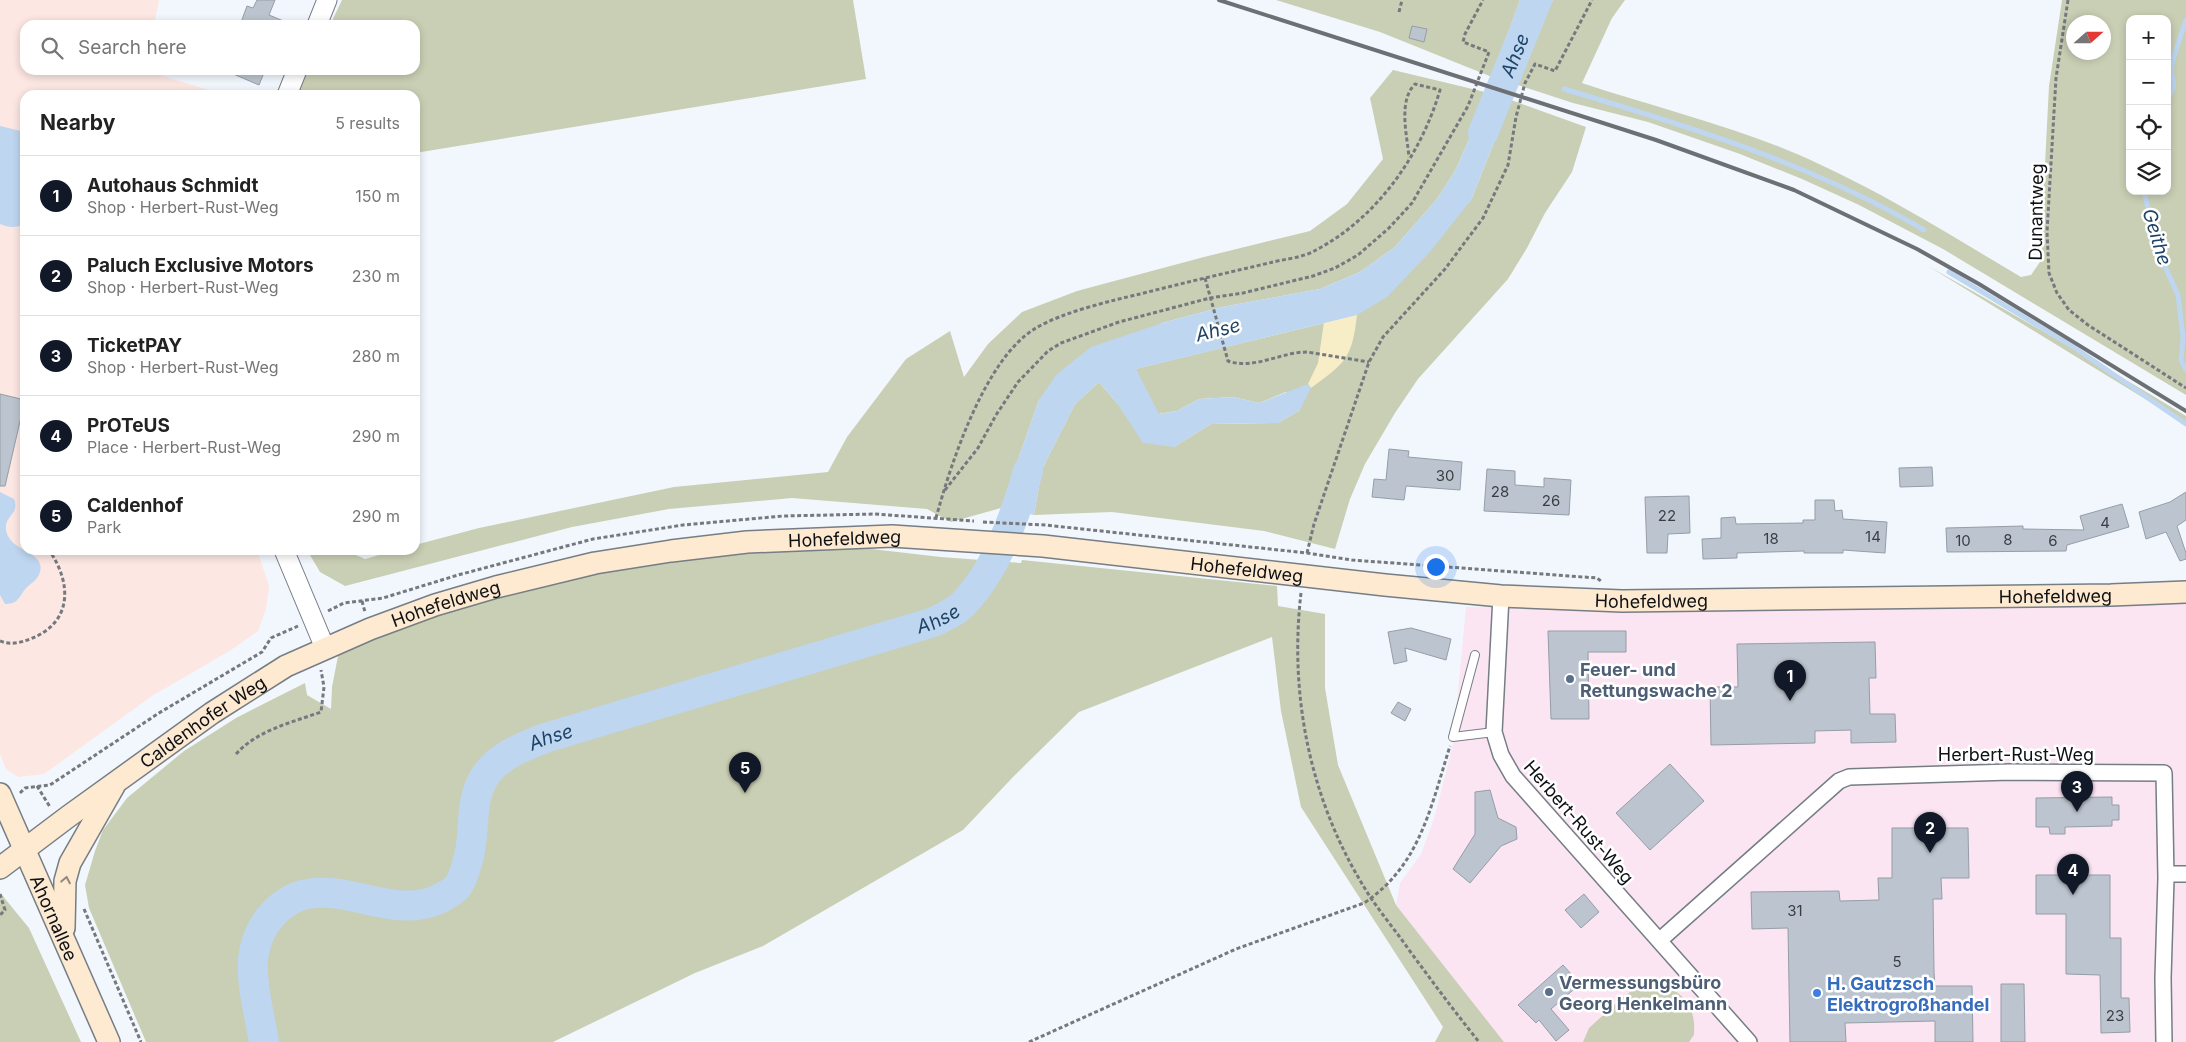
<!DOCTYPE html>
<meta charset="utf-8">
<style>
body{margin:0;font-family:Inter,sans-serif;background:#f2f2f2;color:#222}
.controls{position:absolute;right:15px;top:15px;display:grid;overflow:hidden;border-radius:10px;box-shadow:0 2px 8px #0003}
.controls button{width:45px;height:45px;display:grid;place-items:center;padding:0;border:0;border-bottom:1px solid #e0e0e0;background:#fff;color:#222;font:25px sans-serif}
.compass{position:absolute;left:2066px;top:15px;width:45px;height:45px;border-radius:50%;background:#fff;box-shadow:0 2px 8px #0003;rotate:69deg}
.you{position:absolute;left:1435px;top:566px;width:18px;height:18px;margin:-12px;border:4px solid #fff;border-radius:50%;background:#1a73e8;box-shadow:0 0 0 8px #1a73e833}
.badge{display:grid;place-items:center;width:32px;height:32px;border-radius:50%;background:#111827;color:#fff;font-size:16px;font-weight:700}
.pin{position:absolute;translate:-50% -41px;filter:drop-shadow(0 1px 2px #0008)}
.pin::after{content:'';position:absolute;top:26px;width:18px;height:15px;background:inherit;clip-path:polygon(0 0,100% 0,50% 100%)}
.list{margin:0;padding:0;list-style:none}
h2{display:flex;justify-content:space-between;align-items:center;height:65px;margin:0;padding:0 20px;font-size:21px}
h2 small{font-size:16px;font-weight:400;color:#767676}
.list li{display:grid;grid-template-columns:32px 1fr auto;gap:15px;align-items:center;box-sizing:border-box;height:80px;padding:0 20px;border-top:1px solid #e0e0e0}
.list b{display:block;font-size:19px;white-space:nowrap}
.list p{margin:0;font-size:16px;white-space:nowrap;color:#767676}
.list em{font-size:16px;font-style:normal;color:#767676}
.icon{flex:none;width:28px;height:28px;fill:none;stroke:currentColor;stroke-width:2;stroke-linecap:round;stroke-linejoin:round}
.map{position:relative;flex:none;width:2186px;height:1042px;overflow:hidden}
.search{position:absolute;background:#fff;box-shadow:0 2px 8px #0003;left:20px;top:20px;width:400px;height:55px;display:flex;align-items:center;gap:12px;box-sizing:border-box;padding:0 18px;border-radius:15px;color:#767676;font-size:19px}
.panel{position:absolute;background:#fff;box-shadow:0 2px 8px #0003;left:20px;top:90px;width:400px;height:465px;border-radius:15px}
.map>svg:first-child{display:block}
</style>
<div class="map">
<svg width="2186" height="1042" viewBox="0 0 2186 1042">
<rect width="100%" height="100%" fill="#f2f7fd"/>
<path fill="#fbe5f3" d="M2186,601V1042H1504L1396,905L1400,883L1421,854L1434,819L1453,744L1466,607Z"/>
<path fill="#fce7e2" d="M0,0H159L154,25H25V70H143L225,95H25V550H257L269,586L266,609L258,631L231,650L152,696L44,774L18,777L6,769L0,754Z"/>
<path fill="#c9cfb4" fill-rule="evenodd" d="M342,0H853L866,79L415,153V95H297L307,70H415V25H330Z
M1276,0H1520L1492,77L1380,32Z
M1553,0H1625L1612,18L1582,83C1660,109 1746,129 1819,164C1889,196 1955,238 2021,277L2031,275L2040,262L2049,86L2062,0H2186V395L1943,249L1859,205L1802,179L1740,154L1648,122L1573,103L1515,84L1519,67ZM2130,19H2167V191H2130ZM2074,22H2104V52H2074Z
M1393,70L1485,92L1471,135L1455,171L1437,199L1395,247L1360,272L1320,289L1222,307L1162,323L1039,400L1001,508L951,522L927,509L792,498L669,509L572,527L345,586L320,572L307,550H344L365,559L397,550H415V545L479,528L674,487L828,472L847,437L906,359L950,331L964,377L988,344L1022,312L1077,291L1204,257L1310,231L1347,204L1383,159L1370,98Z
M1511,100L1586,127L1572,172L1545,213L1527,248L1508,279L1418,379L1395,413L1365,464L1350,499L1335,549L1264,531L1112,512L1034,515L1042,469L1075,404L1099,382L1117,403L1174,447L1211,424L1278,423L1300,410L1286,392L1259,403L1233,397L1199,399L1177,411L1158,414L1135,369L1357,315L1471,200Z
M1928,266C2015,315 2101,364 2186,416V424Z
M854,547L941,557L1021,563L1022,560L1277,586L1278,606L1325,614V688L1338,765L1396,905L1504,1042H1435L1443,1027L1301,807L1281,711L1272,637L1079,712L1013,777L963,830L763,946L695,973L553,1042H146L89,908L85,885L95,851L103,830L127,798L184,751L236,718L305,683L307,695L331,709L332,687L339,651L419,620L556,579L719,550Z
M2,895L29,928L81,1042H0V898Z
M1660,981C1684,995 1696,1005 1694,1035L1689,1042H1583L1589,1028L1622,998L1641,984Z"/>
<path fill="#f7edc7" d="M1357,315C1352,359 1345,363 1311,388L1308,384L1318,363L1324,322Z"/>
<path fill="#bed6f0" d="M1520,0H1553L1519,67L1515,84L1492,77Z
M1485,92L1511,100L1471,200L1429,253L1387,297L1357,315L1136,369L1159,414L1177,411L1199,399L1233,397L1259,403L1308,384L1311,388L1300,410L1278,423L1211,424L1174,447L1143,443L1117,403L1099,382L1075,404L1042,469L1034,515L1001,508L1039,400L1057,374L1091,347L1162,323L1222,307L1320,289L1360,272L1395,247L1437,199L1455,171L1471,135Z
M0,126L25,132V224C16,228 9,228 0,224Z
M0,492L14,499C20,515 4,515 6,530C9,552 46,551 40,572C38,581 28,584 23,592C18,600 16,604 5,604L0,595Z"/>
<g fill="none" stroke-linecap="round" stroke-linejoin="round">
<path stroke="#bed6f0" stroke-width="5" d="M1564,89C1688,126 1812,164 1924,230
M2167,98C2180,83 2169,80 2172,65C2175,50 2181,35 2186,20
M2144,191L2157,249L2178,295L2183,337L2181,360L2186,370
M1949,272L2072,346L2186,424"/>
<g stroke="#bed6f0" stroke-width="30">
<path id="s1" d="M1483,133L1537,0"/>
<path id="s2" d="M264,1042C260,1017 251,984 253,959C255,942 260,928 272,915C321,860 386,927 441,898C446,895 453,892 457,887C463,880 465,869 468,860C473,844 472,827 474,811C478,765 507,753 545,738L934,622C943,617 956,612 963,604C995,572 1016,514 1028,471"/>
</g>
</g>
<path fill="#bcc5cf" stroke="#959da6" d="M257,0H275L269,15L293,25H240L247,6L253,8Z
M1412,26L1427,29L1424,42L1409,38Z
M224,70H265L259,85Z
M0,394L25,400L5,486H0Z
M1389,449L1409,451L1408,457L1462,462L1460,490L1406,486L1404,500L1372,497L1374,479L1386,480Z
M1932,467L1933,486L1900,487L1899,468Z
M1487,469L1515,471V485L1544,487V478L1571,480L1569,515L1484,511Z
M2186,492V520L2177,526L2186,553V559L2180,561L2166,532L2146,539L2139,512L2170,502Z
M1689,496L1690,533L1668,534L1667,553H1647L1645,497Z
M1815,500H1834L1835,511L1842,510L1843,519L1887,522L1885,553L1843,550V553H1804V551L1737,553V558L1703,559L1702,539L1721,538V518L1735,517L1736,524L1803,523V520H1815Z
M2122,504L2129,527L2067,545L2066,551L1947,552L1946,528L2023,526V529L2084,530L2080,516Z
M1411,628L1451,639L1446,660L1405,648L1407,661L1394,664L1388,632Z
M1548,631H1626V652H1588L1589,719H1551Z
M1875,642L1876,678H1869L1870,714H1895L1896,742L1851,743V730L1815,731V743L1711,745L1710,687H1738L1737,644Z
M1398,702L1411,709L1405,721L1391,713Z
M1670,764L1704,801L1650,850L1616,813Z
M1490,790L1498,818L1516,827L1517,839L1501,846L1470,883L1453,869L1475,834V792Z
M2112,797V805H2119V820H2112V826L2065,827V834H2050L2049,827H2036V798Z
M1892,828H1968L1969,878H1941L1942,899H1933L1934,972L1935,986H1972L1973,1042H1935V1021L1845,1023L1846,1042H1790L1788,928L1752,929L1751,892L1839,891L1840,901L1879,900L1878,878H1892Z
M2036,875H2110V938H2121V998H2129L2130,1032L2101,1033L2100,975L2066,974V914H2036Z
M1584,894L1599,912L1581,928L1565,910Z
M1563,965L1580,984L1551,1009L1569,1030L1556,1041L1539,1020L1536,1023L1518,1005Z
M2001,984H2024L2025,1042H2001Z"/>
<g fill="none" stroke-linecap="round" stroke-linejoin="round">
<g stroke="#757d85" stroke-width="10">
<path id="service" d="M1475,655L1453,737L1494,732"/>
</g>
<g stroke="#757d85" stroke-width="18">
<path id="minor" d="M1501,596L1494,732L1501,755L1513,776L1749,1042
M2166,874H2186
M1660,940L1839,781L1849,777L2010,772L2164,773L2166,878L2163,978L2164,1042"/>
</g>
<g stroke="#757d85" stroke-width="21">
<path id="tertiary" d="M317,25L327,0
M287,95L297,70
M284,550L325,648"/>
</g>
<g stroke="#757d85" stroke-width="24">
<g id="secondary">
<path id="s3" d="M0,794L109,1042"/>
<path id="s4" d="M0,868L69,816L212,713L286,666L370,629L435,605L496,587L595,563L671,551L747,542L892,536L1043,546L1385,585L1501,596L1622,601L2111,595L2186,592"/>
<path d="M64,928L65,881L70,863L114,786"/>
</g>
</g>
<path stroke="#75797e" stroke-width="3" stroke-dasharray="4 2.5" stroke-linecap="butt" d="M2068,0L2056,78L2047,232L2049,273L2057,293L2069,310L2088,325L2186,388
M1399,12L1402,0
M21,106L25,111
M1205,278L1228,361C1254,370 1281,352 1307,352L1369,362
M945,490L978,448L996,415L1018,382L1048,351L1061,343L1119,322L1210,298L1243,293L1313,276L1335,268L1358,255L1389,228L1412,203L1468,106L1489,52L1463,42L1465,34L1483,0
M936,518C951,463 985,358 1036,328C1063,312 1110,301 1140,294C1183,283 1226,273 1269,263C1283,259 1303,258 1316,250C1377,218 1421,155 1440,90L1415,84C1398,101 1407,135 1409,157
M983,522L1045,525L1307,553L1352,560L1597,578L1601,581
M1307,553L1314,524L1369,362L1383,337L1445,269L1483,218L1508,165L1516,117L1525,83L1535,64L1555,71L1592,0
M1301,593C1289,695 1310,799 1364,887C1374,904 1387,920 1399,936C1425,972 1451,1007 1479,1042
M362,601L365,612
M328,611L344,603L383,598L458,575L593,539L683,525L783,516L875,514L974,521
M0,641C10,645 20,643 30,639C73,623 72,583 49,550
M236,754C258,730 290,723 321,712L324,687L321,670
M37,786L50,807
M20,793L25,788L50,785L159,713L262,652L271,638L298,626
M0,894L5,910L0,915
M84,909L141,1042
M1029,1042L1236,949L1364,903C1420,866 1431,806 1450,746"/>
<use href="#service" stroke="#fff" stroke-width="8"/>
<use href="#minor" stroke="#fff" stroke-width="15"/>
<use href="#tertiary" stroke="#fff" stroke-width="19"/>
<use href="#secondary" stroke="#fee9d1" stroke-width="21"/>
<path stroke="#6c7074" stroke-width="4" d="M1219,0L1656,140L1794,190L1917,249L1979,284L2186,411"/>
</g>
<defs><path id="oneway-chevron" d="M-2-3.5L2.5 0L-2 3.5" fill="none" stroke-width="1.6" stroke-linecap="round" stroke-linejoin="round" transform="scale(1.25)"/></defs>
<use stroke="#92887c" href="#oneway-chevron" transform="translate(66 880) rotate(-79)"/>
<g fill="#5c6f8a" stroke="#fff" stroke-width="2">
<circle cx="1570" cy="679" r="5"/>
<circle cx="1549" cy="992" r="5"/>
</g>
<circle fill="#3f7fe0" stroke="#fff" stroke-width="2" cx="1817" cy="993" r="5"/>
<g text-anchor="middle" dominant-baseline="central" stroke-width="5" stroke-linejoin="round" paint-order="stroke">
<g font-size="15" fill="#3a3e43">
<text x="1445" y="475">30</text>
<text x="1500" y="491">28</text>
<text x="1551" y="500">26</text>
<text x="1667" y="515">22</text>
<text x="2105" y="522">4</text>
<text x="1873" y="536">14</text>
<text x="1771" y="538">18</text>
<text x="2008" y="539">8</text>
<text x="1963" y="540">10</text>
<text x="2053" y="540">6</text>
<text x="1795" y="910">31</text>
<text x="1897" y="961">5</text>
<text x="2115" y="1015">23</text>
</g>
<g font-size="18" fill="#0e1114" stroke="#fff">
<text transform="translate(2036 212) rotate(-89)">Dunantweg</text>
<text stroke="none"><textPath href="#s4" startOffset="928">Hohefeldweg</textPath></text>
<text stroke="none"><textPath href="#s4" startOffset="1332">Hohefeldweg</textPath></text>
<text stroke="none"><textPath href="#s4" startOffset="2142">Hohefeldweg</textPath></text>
<text stroke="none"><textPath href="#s4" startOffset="1738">Hohefeldweg</textPath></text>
<text stroke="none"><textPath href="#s4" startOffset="522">Hohefeldweg</textPath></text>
<text stroke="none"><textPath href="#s4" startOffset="250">Caldenhofer Weg</textPath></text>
<text x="2016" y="754">Herbert-Rust-Weg</text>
<text transform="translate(1579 822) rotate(49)">Herbert-Rust-Weg</text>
<text stroke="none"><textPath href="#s3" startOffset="135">Ahornallee</textPath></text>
</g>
<g font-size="18" font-weight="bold" fill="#4e5e75" stroke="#fff" text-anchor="start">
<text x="1580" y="669">Feuer- und<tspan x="1580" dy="21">Rettungswache 2</tspan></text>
<text x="1559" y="982">Vermessungsbüro<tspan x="1559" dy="21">Georg Henkelmann</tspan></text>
</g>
<g font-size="18" font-weight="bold" fill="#366cbe" stroke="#fff" text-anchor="start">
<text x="1827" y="983">H. Gautzsch<tspan x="1827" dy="21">Elektrogroßhandel</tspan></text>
</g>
<g font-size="19" font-style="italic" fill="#1e4366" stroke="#fff">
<text stroke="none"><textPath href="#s1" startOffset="84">Ahse</textPath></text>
<text transform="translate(2157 237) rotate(73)">Geithe</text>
<text transform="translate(1218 330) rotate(-14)">Ahse</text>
<text stroke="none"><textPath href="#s2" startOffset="929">Ahse</textPath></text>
<text stroke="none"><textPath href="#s2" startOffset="524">Ahse</textPath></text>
</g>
</g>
</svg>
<div class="controls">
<button>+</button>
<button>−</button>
<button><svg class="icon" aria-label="locate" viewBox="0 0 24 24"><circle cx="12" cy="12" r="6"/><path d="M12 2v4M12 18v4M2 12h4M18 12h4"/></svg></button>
<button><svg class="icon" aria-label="layers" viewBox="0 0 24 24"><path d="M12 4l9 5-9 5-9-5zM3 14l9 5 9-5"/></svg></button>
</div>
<svg class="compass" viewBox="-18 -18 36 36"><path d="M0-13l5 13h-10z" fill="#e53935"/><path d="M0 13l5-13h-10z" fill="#767676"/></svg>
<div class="you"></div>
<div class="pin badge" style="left:1790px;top:701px">1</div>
<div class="pin badge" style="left:1930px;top:853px">2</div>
<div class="pin badge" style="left:2077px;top:812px">3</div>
<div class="pin badge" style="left:2073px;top:895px">4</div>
<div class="pin badge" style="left:745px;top:793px">5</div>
<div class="search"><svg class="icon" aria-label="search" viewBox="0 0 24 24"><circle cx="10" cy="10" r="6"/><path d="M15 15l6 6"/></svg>Search here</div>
<section class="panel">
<h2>Nearby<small>5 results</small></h2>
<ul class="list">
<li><span class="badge">1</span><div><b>Autohaus Schmidt</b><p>Shop · Herbert-Rust-Weg</p></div><em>150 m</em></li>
<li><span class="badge">2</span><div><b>Paluch Exclusive Motors</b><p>Shop · Herbert-Rust-Weg</p></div><em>230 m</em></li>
<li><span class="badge">3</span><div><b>TicketPAY</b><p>Shop · Herbert-Rust-Weg</p></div><em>280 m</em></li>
<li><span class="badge">4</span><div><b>PrOTeUS</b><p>Place · Herbert-Rust-Weg</p></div><em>290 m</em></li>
<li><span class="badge">5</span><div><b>Caldenhof</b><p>Park</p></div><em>290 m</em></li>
</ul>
</section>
</div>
